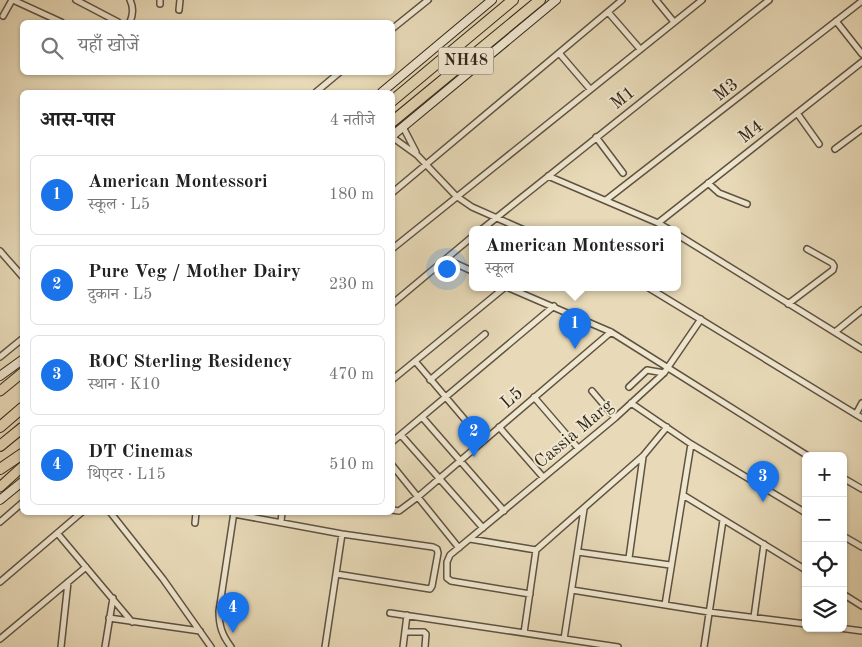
<!DOCTYPE html>
<html lang="hi">
<meta charset="utf-8">
<style>
body{margin:0;font-family:"Old Standard TT","Noto Serif Devanagari",serif;background:#f6f6f6;color:#222}
.controls{position:absolute;right:15px;bottom:15px;display:grid;overflow:hidden;border-radius:8px;box-shadow:0 1px 4px #0004}
.controls button{width:45px;height:45px;display:grid;place-items:center;padding:0;border:0;border-bottom:1px solid #e0e0e0;background:#fff;color:#222;font:25px sans-serif}
.you{position:absolute;left:446px;top:268px;width:18px;height:18px;margin:-12px;border:4px solid #fff;border-radius:50%;background:#1a73e8;box-shadow:0 0 0 8px #1a73e833}
.badge{display:grid;place-items:center;width:32px;height:32px;border-radius:50%;background:#1a73e8;color:#fff;font-size:16px;font-weight:700}
.pin{position:absolute;translate:-50% -41px;filter:drop-shadow(0 1px 2px #0008)}
.pin::after{content:'';position:absolute;top:26px;width:18px;height:15px;background:inherit;clip-path:polygon(0 0,100% 0,50% 100%)}
.popup{position:absolute;left:469px;top:226px;width:212px;height:65px;box-sizing:border-box;display:grid;place-content:center;border-radius:8px;background:#fff;filter:drop-shadow(0 1px 4px #0005);font-size:16px;white-space:nowrap;color:#767676}
.popup b{font-size:19px;color:#222}
.popup::after{content:'';position:absolute;left:50%;top:100%;margin-left:-10px;border:10px solid transparent;border-top-color:#fff}
.list{margin:0;padding:0;list-style:none}
h2{display:flex;justify-content:space-between;align-items:center;height:65px;margin:0;padding:0 20px;font-size:21px}
h2 small{font-size:16px;font-weight:400;color:#767676}
.list li{display:grid;grid-template-columns:32px 1fr auto;gap:15px;align-items:center;box-sizing:border-box;height:80px;margin:0 10px 10px;padding:0 10px;border:1px solid #e0e0e0;border-radius:8px}
.list b{display:block;font-size:19px;white-space:nowrap}
.list p{margin:0;font-size:16px;white-space:nowrap;color:#767676}
.list em{font-size:16px;font-style:normal;color:#767676}
.icon{flex:none;width:28px;height:28px;fill:none;stroke:currentColor;stroke-width:2;stroke-linecap:round;stroke-linejoin:round}
.map{position:relative;flex:none;width:862px;height:647px;overflow:hidden}
.search{position:absolute;background:#fff;box-shadow:0 1px 4px #0004;left:20px;top:20px;width:375px;height:55px;display:flex;align-items:center;gap:12px;box-sizing:border-box;padding:0 18px;border-radius:8px;color:#767676;font-size:19px}
.panel{position:absolute;background:#fff;box-shadow:0 1px 4px #0004;left:20px;top:90px;width:375px;height:425px;border-radius:8px}
.map>svg:first-child{display:block}
</style>
<div class="map">
<svg width="862" height="647" viewBox="0 0 862 647">
<rect width="100%" height="100%" fill="#e8dab8"/>
<filter id="stains"><feTurbulence type="fractalNoise" baseFrequency=".004" numOctaves="4"/><feColorMatrix values="0 0 0 0 .2 0 0 0 0 .09 0 0 0 0 .02 0 0 0 .5 -.17"/></filter>
<radialGradient id="worn" r=".72"><stop offset=".6" stop-color="#630" stop-opacity="0"/><stop offset="1" stop-color="#630" stop-opacity=".3"/></radialGradient>
<g fill="none" stroke-linecap="round" stroke-linejoin="round">
<g stroke="#5e5341" stroke-width="8">
<path id="street" d="M13,0L61,22
M76,0L118,22
M656,0L674,22
M160,4V0
M179,10L180,0
M608,12L640,49
M3,16L12,0
M836,21L862,54
M130,22C133,15 134,8 130,0
M392,29L428,0
M559,53L590,89
M316,92L340,72
M797,113L819,144
M403,127L416,152
M392,137L417,155L456,196L472,207L524,230
M596,137L623,173
M835,149L862,129
M548,176L658,223L670,230
M708,183L719,193L747,204
M392,193L622,0
M606,200L862,1
M658,223L862,62
M481,230L769,0
M678,235L862,349
M392,249L702,0
M0,251L22,276
M446,259L472,271
M509,288L611,332L808,456
M649,288L862,418
M392,304L472,237
M788,304L833,270L834,266L832,263L807,249
M835,332L862,310
M0,357L22,339
M415,361L483,441
M392,380L504,288
M430,380L485,334
M629,387L647,370L664,373
M592,391L615,418
M534,397L578,448
M631,403L691,444L806,513
M856,414L862,403
M422,417L504,511
M499,427L543,477
M401,435L483,528
M392,442L554,306
M392,465L459,548
M843,478L862,489
M683,495L806,570
M392,510L399,511L419,496L611,332
M110,512L163,579L211,647
M234,514L342,534L433,547L437,549L438,553L432,586L430,589L336,574
M0,522L22,503
M281,522L282,512
M195,523L196,512
M58,534L132,622
M843,536L862,547
M470,539L536,550
M536,550L643,456L667,427
M578,552L670,565
M629,558L643,457
M0,582L82,512
M572,590L709,612L806,624
M530,594L451,581L447,578V562L450,555L615,418L664,373L701,319
M843,594L862,606
M665,605L691,444
M390,613L618,647
M754,617L764,544
M109,618L200,631
M839,628L862,631
M405,632H424L426,634L425,647
M524,633L536,550
M0,639L86,567
M564,639L584,509
M61,647L68,582
M105,647L113,598
M231,647C222,635 219,626 219,611L234,512
M325,647L342,534
M403,647L407,615
M704,647L723,520"/>
</g>
<g stroke="#302619" stroke-width="10">
<path id="secondary" d="M382,92L492,0
M392,136L556,0
M0,376L22,360
M0,500L22,482"/>
</g>
<g stroke="#302619" stroke-width="11">
<path id="primary" d="M0,391L22,373
M0,487L22,467"/>
</g>
<g stroke="#302619" stroke-width="12">
<path id="highway" d="M392,101L513,0
M392,122L540,0
M0,427L22,408
M0,446L22,428
M0,469L22,454"/>
</g>
<use href="#street" stroke="#f0e7d1" stroke-width="5"/>
<use href="#secondary" stroke="#f0e7d1" stroke-width="8"/>
<use href="#primary" stroke="#e8dab8" stroke-width="9"/>
<use href="#highway" stroke="#e8dab8" stroke-width="10"/>
</g>
<g text-anchor="middle" dominant-baseline="central" stroke-width="4" stroke-linejoin="round" paint-order="stroke">
<rect fill="#f0e7d1" stroke="#6a6050" stroke-width="1" x="438.5" y="47.5" width="55" height="27" rx="4"/>
<g font-size="16" font-weight="bold" fill="#302619">
<text x="466" y="61">NH48</text>
</g>
<g font-size="18" fill="#302619" stroke="#f0e7d1">
<text transform="translate(726 90) rotate(-38)">M3</text>
<text transform="translate(623 98) rotate(-39)">M1</text>
<text transform="translate(751 132) rotate(-38)">M4</text>
<text transform="translate(512 398) rotate(-41)">L5</text>
<text transform="translate(574 434) rotate(-40)">Cassia Marg</text>
</g>
</g>
<rect width="100%" height="100%" filter="url(#stains)"/>
<rect width="100%" height="100%" fill="url(#worn)"/>
</svg>
<div class="controls">
<button>+</button>
<button>−</button>
<button><svg class="icon" aria-label="locate" viewBox="0 0 24 24"><circle cx="12" cy="12" r="6"/><path d="M12 2v4M12 18v4M2 12h4M18 12h4"/></svg></button>
<button><svg class="icon" aria-label="layers" viewBox="0 0 24 24"><path d="M12 4l9 5-9 5-9-5zM3 14l9 5 9-5"/></svg></button>
</div>
<div class="you"></div>
<div class="pin badge" style="left:575px;top:349px">1</div>
<div class="popup"><b>American Montessori</b>स्कूल</div>
<div class="pin badge" style="left:474px;top:457px">2</div>
<div class="pin badge" style="left:763px;top:502px">3</div>
<div class="pin badge" style="left:233px;top:633px">4</div>
<div class="search"><svg class="icon" aria-label="search" viewBox="0 0 24 24"><circle cx="10" cy="10" r="6"/><path d="M15 15l6 6"/></svg>यहाँ खोजें</div>
<section class="panel">
<h2>आस-पास<small>4 नतीजे</small></h2>
<ul class="list">
<li><span class="badge">1</span><div><b>American Montessori</b><p>स्कूल · L5</p></div><em>180 m</em></li>
<li><span class="badge">2</span><div><b>Pure Veg / Mother Dairy</b><p>दुकान · L5</p></div><em>230 m</em></li>
<li><span class="badge">3</span><div><b>ROC Sterling Residency</b><p>स्थान · K10</p></div><em>470 m</em></li>
<li><span class="badge">4</span><div><b>DT Cinemas</b><p>थिएटर · L15</p></div><em>510 m</em></li>
</ul>
</section>
</div>
